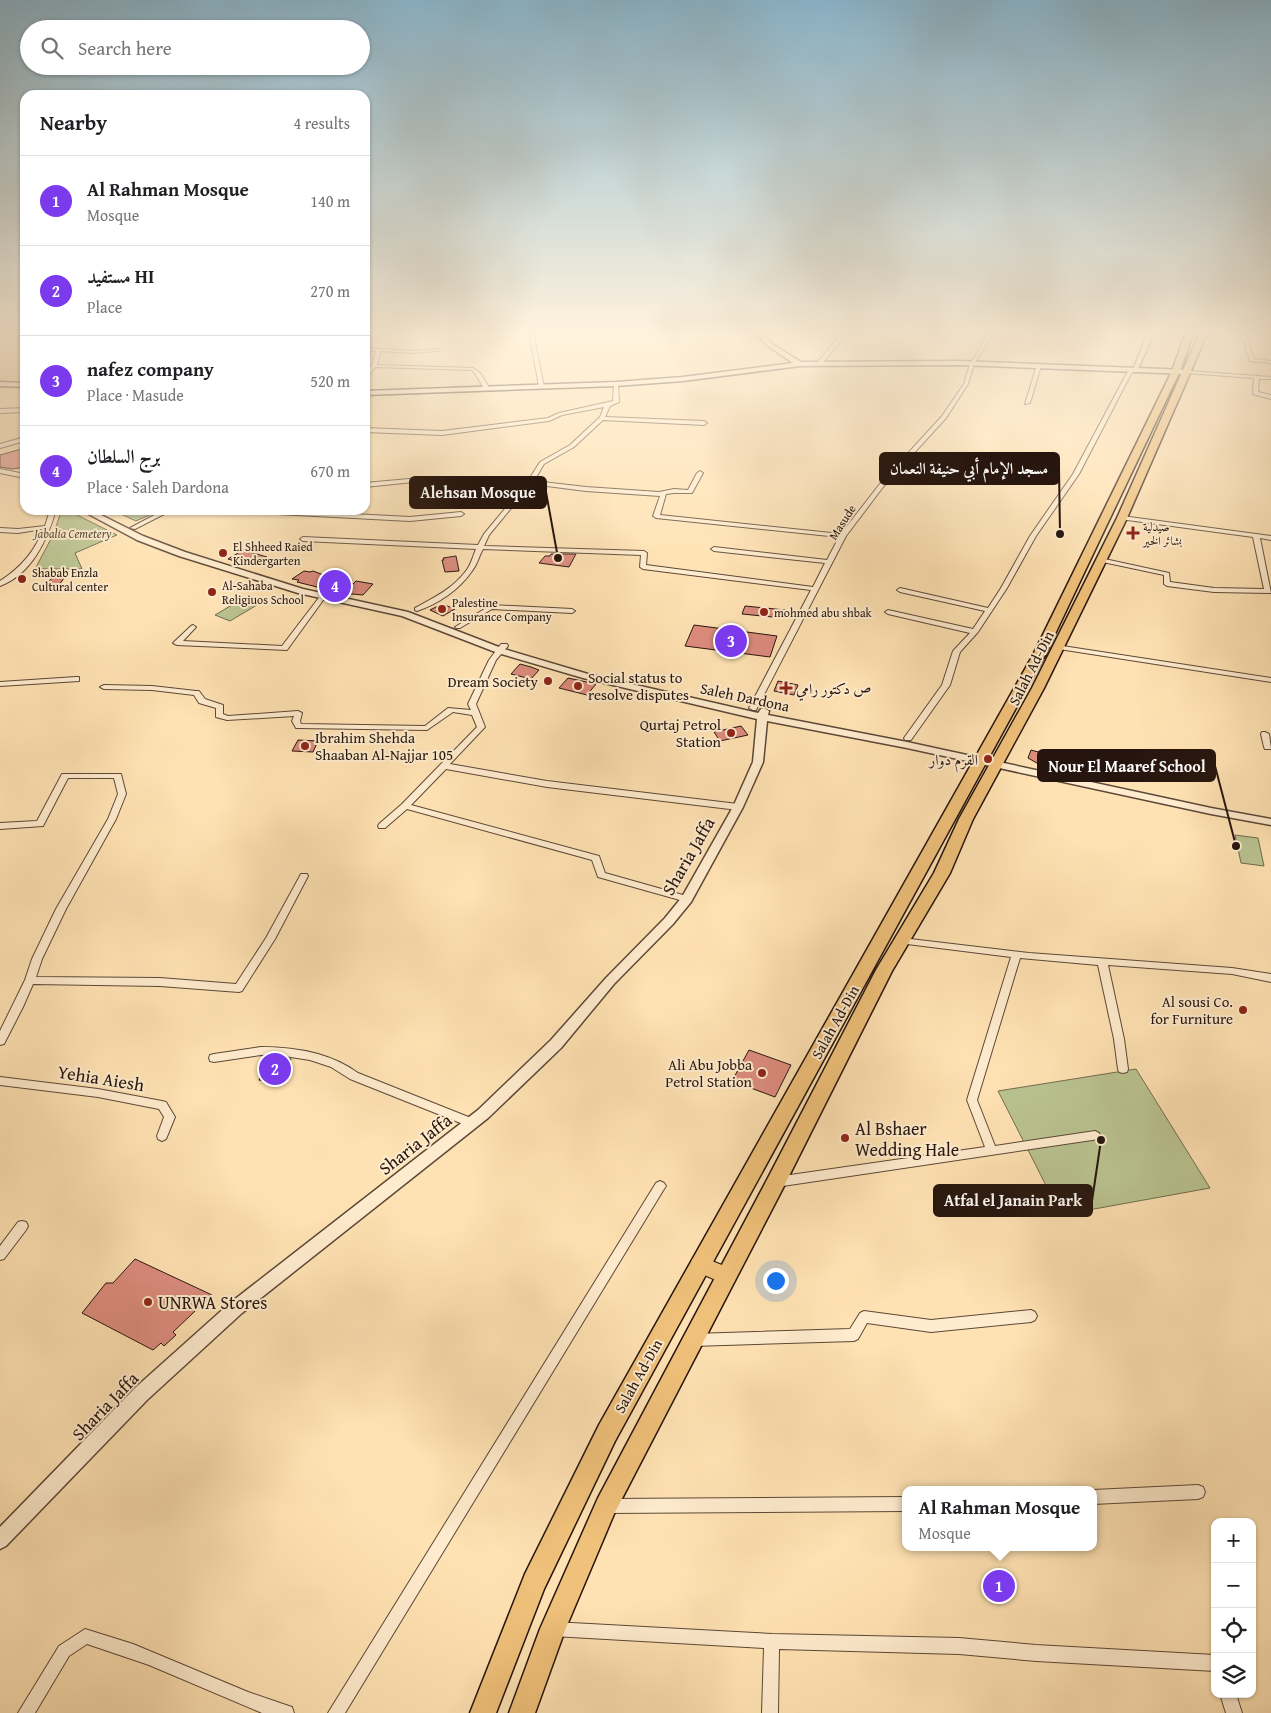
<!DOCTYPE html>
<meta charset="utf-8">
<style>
body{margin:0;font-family:"Gentium Book Plus",Amiri,serif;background:#f6f6f6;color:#202124}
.controls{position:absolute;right:15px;bottom:15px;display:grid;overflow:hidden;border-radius:10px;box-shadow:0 1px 4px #0004}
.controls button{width:45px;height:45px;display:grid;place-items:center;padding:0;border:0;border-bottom:1px solid #e0e0e0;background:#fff;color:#202124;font:25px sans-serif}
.you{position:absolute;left:775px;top:1280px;width:18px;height:18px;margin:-12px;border:4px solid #fff;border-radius:50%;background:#1a73e8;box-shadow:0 0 0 8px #1a73e833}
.badge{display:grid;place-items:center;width:32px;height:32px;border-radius:50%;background:#7c3aed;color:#fff;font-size:16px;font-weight:700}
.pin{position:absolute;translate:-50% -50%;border:2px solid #fff;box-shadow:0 1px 5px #0006}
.popup{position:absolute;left:902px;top:1486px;width:195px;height:65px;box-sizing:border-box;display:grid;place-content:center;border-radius:10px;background:#fff;filter:drop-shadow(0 1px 4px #0005);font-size:16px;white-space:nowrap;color:#757577}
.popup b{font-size:19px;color:#202124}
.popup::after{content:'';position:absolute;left:50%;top:100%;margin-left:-10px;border:10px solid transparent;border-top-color:#fff}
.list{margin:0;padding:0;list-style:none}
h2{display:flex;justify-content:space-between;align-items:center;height:65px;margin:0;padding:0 20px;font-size:21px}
h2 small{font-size:16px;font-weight:400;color:#757577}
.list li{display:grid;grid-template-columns:32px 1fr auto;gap:15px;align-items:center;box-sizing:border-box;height:90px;padding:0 20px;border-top:1px solid #e0e0e0}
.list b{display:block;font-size:19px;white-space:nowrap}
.list p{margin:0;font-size:16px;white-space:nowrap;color:#757577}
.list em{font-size:16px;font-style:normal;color:#757577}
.icon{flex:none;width:28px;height:28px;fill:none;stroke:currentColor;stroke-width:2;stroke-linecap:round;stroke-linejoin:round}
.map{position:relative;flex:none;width:1271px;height:1713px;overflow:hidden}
.search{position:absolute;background:#fff;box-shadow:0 1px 4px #0004;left:20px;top:20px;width:350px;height:55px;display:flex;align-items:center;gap:12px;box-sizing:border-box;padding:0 18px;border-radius:28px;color:#757577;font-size:19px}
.panel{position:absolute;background:#fff;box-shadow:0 1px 4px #0004;left:20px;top:90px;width:350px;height:425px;border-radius:15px}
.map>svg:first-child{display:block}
</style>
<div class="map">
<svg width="1271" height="1713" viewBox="0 0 1271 1713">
<rect width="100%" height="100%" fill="#ffe2b3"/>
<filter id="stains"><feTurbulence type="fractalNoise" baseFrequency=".004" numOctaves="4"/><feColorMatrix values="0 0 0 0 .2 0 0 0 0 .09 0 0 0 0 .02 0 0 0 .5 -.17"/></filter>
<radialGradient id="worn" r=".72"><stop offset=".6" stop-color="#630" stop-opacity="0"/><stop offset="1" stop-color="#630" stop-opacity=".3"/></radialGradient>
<path fill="#bac491" stroke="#706c50" d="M112,510H161L136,521Z
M69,511L117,535L75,553L82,569H35L53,535L60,515L63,512Z
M242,599L257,605L230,621L215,615Z
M1235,835L1258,838L1264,866L1241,863Z
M1136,1069L1210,1188L1061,1215L998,1091Z"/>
<path fill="#dd8c7e" stroke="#26150e" d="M25,448V467L13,469L0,467V455Z
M243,550L267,557L252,566L228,559Z
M551,554H576L569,567L539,563L545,556H550Z
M456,556L459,571L445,572L442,560H444L443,558Z
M304,571L310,572L313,571L337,580L353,584L356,581L373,584L363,595L341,593L297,582L299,580L292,579Z
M56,573L67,574L59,585L47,584Z
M442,604L455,609L443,616L430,610Z
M745,606L785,610L783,618L742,614Z
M694,625L777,636L770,657L685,646Z
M520,664L531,667L539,670L531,679L511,674Z
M568,678L596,684L587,695L559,688Z
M778,681L798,685L794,695L774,691Z
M741,726L748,735L720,741L714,732Z
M298,740L318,741L313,752L292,751Z
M1031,750L1075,762L1069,772L1042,766L1028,758Z
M749,1050L791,1065L775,1097L732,1081Z
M270,1057L291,1059L280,1082L259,1080Z
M135,1259L212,1295L173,1332L176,1335L164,1346L161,1343L153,1350L82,1313L106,1283H113Z"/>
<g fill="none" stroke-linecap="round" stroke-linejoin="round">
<g stroke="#5c4837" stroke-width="2">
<path id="minor" d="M378,332H383L375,343L365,347V344L371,341Z
M529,332H533L544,387L539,386Z
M843,332H848L821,365H817V363Z
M990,332H994L974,364L968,384L946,418L883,487L846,536L756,710H753L749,708L811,590L643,569L640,567L641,555L483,549C479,556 477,565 472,571C459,590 438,604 417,611L415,610V608C435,597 452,589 466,571C471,565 473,556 476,549L303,541L300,539L303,537L478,545L484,534L528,481L540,462L570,445L600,417L604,407L562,415L549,421L442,435L365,432V428L442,431L548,418L559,413L613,401L614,384L616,383L618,384L619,402L610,406L605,417L704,421L707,423L704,425L603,420L574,447L544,464L534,481L586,487L659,492L674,489L688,490L697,473L700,471L703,473L692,493H674L666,494L660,515L841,534L879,485L942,416L964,384L970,364ZM531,484L586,491L660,496L653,516L656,518L839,537L827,560L714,547L711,549L714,551L825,563L813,587L646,565L647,553L644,551L484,546L489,535Z
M1241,332H1245L1254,359L1271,361V363L1250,361Z
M365,348L414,351L439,349V350L437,351L414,353L381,351L377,365L473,368L480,373L490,389L485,390L476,375L472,370L375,367L370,374L365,376V373L372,364L376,351L365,350Z
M1037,365L1041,366L1030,403L1025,404Z
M1133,368L1137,369L1131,374L1079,474L1036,536L1007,588L978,632L960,652L950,685L911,740H905L904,738L942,685L953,651L970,633L888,614L885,612L888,610L973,629L985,611L900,592L897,590L900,588L988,608L1001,588L1030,536L1073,474L1127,373Z
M1188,371L1271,377V379H1259L1258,392L1271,395V399L1253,394L1254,378L1186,373V372Z
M25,408V412L0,413V409Z
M25,437V441L0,448V444Z
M0,469L25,474V478L0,473Z
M431,477L434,479L433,480L365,487V483Z
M50,510H56C47,540 32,574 0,586V581C20,568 35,552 43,529L18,533L0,532V528L18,529L45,526Z
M164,510H172L135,529L130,528Z
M238,510H275L410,517L461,512L464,514L461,516L410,521L241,512Z
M1122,516L1271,536V540L1260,538L1271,593L1214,592L1167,586L1164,584V575L1098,561V559L1100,558L1169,573L1170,582L1214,588L1264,589L1253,537L1120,519L1119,518Z
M326,590L329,592L287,650L177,645L173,643L191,626L193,625L196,627L183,641L282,646L324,591Z
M491,605L572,609L575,611L572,613L492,609L460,628H456L455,627Z
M501,644H507L508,646L496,660L476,704L485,727L450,764L547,781L738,804L742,807L738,810L547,787L446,769L411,805L599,856L605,873L690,897L692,899L690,901L687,902L598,877L592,860L407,809L385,828H379L378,826L379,824L402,804L477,727L472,715L453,712L427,730L299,728H296L292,721L294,716L227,720L216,717V708L199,703L194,695L152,690L104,689L100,687L104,685L152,686L196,691H199L205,699L223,705V714L228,716L298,711L302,713L300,721L301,724L425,726L448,708L471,710L468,704L489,660Z
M1056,645L1271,678V682L1059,649H1056Z
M76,677H79V681L0,686V682Z
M1262,732H1265L1269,734L1271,749H1265L1264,747L1261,734Z
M62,774H121L126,794L116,819L66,909L42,959L36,977L160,978L236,984L266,938L301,874H307L308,876L275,939L242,991L239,992L160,986L33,984L23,1007L4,1044L0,1045V1031L25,980L32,959L56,909L108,819L118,794L114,778H68L43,826L0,829V823L37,821Z
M902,938L1029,953L1232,968L1271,974V982L1232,974L1108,965L1124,1039L1128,1069L1127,1072L1123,1073L1119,1072L1118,1069L1114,1039L1098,965L1020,958L977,1100L995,1146L1095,1131L1099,1133L1100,1136L1099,1139L776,1187L772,1185L770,1182L772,1179L776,1177L985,1147L967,1100L1011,957L899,943L897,941L899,939Z
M261,1047C294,1047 331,1053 358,1073L476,1120L477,1123L476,1126L472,1127L468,1126L350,1079L331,1067L310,1060L284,1056L261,1055L214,1062L210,1061L209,1058L210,1055L214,1054Z
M0,1077L98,1089L162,1101L166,1102L175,1117L166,1139L162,1141L158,1139L157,1136L164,1117L159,1109L98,1097L0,1085Z
M660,1181L664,1183L666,1186L664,1189L345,1713H328L656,1183Z
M22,1221L26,1222L28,1226L26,1230L4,1259L0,1260V1246L18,1222Z
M1031,1310L1035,1312L1037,1316L1035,1320L1031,1322L931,1332L867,1323L858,1339L854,1341L693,1346L689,1344L687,1340L689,1336L693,1334L850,1329L860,1313L864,1311L931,1320Z
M1198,1485L1203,1487L1205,1492L1203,1497L1198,1499L1093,1504V1490Z
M905,1497V1511L606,1513L601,1511L599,1506L601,1501L606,1499Z
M553,1622L772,1634L959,1638L1036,1645L1215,1655V1671L1036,1661L959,1654L779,1649L778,1713H762L764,1648L553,1636L548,1634L546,1629L548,1624Z
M85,1629L133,1644L248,1692L286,1705L292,1707L294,1713H262L149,1665L87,1644L69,1656L35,1713H18L59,1646Z
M1220,1694H1236L1242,1713H1226Z"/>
</g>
<g stroke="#5c4837" stroke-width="3">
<path id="tertiary" d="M1145,332H1151V340L1138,369L1133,370L1145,340Z
M81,510H91L143,536L185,552L303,589L408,612L504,649L588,674L758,713L761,709L764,708L769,711L768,715L907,742L1211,808L1271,819V825L1211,814L907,748L767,721L763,762L743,807L691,902L673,924L614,984L561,1048L488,1118L242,1313L147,1400L6,1546L0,1549V1527L135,1388L230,1303L478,1110L551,1040L606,978L665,918L682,897L733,807L753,762L757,719L583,678L498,653L402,616L298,593L179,556L137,540Z"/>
</g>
<g stroke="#26150e" stroke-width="3">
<path id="secondary" d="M755,332H762L772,344L801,362L959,361L1188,370L1191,372L1188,374L959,365L800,366L683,381L616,386L365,395V391L616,382L683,377L793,363L768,346Z
M0,382L25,383V387L0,386Z"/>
</g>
<g stroke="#26150e" stroke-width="2">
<path id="primary" d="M700,1256L734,1270L736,1276L734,1282L727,1285L693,1270L691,1264L693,1258Z"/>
</g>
<g stroke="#26150e" stroke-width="3">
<path id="trunk" d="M1186,332H1194L1180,371L1045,655L615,1441L544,1589L496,1713H470L525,1574L599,1425L1033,655L1172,371Z
M1200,332H1208L1127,518L1044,688L973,819L950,873L892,971L783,1188L614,1514L565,1630L535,1713H509L540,1629L598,1498L769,1176L876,970L934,873L959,819L1032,688L1117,518Z"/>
</g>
<use href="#minor" fill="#ffecce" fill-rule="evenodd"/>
<use href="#tertiary" fill="#ffecce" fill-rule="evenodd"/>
<use href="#secondary" fill="#ffecce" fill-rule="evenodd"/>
<use href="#primary" fill="#f0c17a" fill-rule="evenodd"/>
<use href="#trunk" fill="#f0c17a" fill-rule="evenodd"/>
</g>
<linearGradient id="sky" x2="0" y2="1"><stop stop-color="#8bb8d0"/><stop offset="0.58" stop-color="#fff2dd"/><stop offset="1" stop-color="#fff2dd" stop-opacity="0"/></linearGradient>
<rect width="1271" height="572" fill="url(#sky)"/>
<g fill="#8f2418" stroke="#ffecce" stroke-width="2">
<path d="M1130.5 525.5h5v5h5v5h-5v5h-5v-5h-5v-5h5z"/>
<circle cx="223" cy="553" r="5"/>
<circle cx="22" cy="579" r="5"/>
<circle cx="212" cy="592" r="5"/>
<circle cx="442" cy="609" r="5"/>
<circle cx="764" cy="612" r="5"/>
<circle cx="548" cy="681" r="5"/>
<circle cx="578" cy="686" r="5"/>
<path d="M783.5 680.5h5v5h5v5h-5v5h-5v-5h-5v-5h5z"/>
<circle cx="731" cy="733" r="5"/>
<circle cx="305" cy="746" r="5"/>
<circle cx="988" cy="759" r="5"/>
<circle cx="1243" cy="1010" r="5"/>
<circle cx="762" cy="1073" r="5"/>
<circle cx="845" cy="1138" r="5"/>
<circle cx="148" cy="1302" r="5"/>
</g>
<g text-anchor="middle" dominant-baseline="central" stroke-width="4" stroke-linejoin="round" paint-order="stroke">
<g font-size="12" fill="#26150e" stroke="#ffecce">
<text transform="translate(842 522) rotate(-57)">Masude</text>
</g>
<g font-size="12" fill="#26150e" stroke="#ffecce" text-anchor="start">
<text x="1143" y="526">صيدلية<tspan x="1143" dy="14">بشائر الخير</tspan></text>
<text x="233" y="546">El Shheed Raied<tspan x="233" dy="14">Kindergarten</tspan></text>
<text x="32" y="572">Shabab Enzla<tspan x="32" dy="14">Cultural center</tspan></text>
<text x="222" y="585">Al-Sahaba<tspan x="222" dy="14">Religiuos School</tspan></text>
<text x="452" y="602">Palestine<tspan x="452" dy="14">Insurance Company</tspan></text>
<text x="774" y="612">mohmed abu shbak</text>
</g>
<g font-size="12" font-style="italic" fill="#5a523c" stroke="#ffecce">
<text x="73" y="533">Jabalia Cemetery</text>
</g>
<g font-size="15" fill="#26150e" stroke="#ffecce">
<text transform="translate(1031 668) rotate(-63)">Salah Ad-Din</text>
<text transform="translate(745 697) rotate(12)">Saleh Dardona</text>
<text transform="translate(835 1022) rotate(-61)">Salah Ad-Din</text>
<text transform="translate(638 1376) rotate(-61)">Salah Ad-Din</text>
</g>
<g font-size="15" fill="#26150e" stroke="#ffecce" text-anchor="end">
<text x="588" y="677" text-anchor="start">Social status to<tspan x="588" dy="17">resolve disputes</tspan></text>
<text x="538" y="681">Dream Society</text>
<text x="796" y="688" text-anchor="start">ص دكتور رامي</text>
<text x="721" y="724">Qurtaj Petrol<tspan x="721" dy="17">Station</tspan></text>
<text x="315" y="737" text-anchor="start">Ibrahim Shehda<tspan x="315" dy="17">Shaaban Al-Najjar 105</tspan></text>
<text x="978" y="759">القرم دوار</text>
<text x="1233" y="1001">Al sousi Co.<tspan x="1233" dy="17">for Furniture</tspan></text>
<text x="752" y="1064">Ali Abu Jobba<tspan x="752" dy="17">Petrol Station</tspan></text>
</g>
<g font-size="18" fill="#26150e" stroke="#ffecce">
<text transform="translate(688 856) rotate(-60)">Sharia Jaffa</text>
<text transform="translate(101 1078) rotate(9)">Yehia Aiesh</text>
<text transform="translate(415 1144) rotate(-38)">Sharia Jaffa</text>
<text transform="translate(105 1406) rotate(-46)">Sharia Jaffa</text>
</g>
<g font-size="18" fill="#26150e" stroke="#ffecce" text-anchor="start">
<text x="855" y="1128">Al Bshaer<tspan x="855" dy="21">Wedding Hale</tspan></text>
<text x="158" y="1302">UNRWA Stores</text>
</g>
</g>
<path fill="none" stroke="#26150e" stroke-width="2" d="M1060 534L1059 468M558 558L546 492M1236 846L1215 766M1101 1140L1092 1201"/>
<g fill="#26150e" stroke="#ffecce" stroke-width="2">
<circle cx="1060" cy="534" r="5"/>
<circle cx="558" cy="558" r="5"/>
<circle cx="1236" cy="846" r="5"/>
<circle cx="1101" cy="1140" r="5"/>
</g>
<g fill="#26150e" stroke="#26150e" stroke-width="2">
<rect x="880" y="453" width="179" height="31" rx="5"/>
<rect x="410" y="477" width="136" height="31" rx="5"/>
<rect x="1038" y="750" width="177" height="31" rx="5"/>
<rect x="934" y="1185" width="158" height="31" rx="5"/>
</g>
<g font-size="16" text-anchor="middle" font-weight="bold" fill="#fff">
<text x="969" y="474">مسجد الإمام أبي حنيفة النعمان</text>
<text x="478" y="498">Alehsan Mosque</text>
<text x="1127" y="772">Nour El Maaref School</text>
<text x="1013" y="1206">Atfal el Janain Park</text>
</g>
<rect width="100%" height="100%" filter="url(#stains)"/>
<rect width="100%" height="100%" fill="url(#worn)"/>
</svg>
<div class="controls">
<button>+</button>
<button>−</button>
<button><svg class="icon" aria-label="locate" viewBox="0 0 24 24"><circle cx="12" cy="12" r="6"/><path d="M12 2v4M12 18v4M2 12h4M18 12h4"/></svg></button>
<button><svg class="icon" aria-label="layers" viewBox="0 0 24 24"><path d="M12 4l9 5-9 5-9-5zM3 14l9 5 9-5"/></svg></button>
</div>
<div class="you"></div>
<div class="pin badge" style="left:999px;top:1586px">1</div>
<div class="popup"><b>Al Rahman Mosque</b>Mosque</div>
<div class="pin badge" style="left:275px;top:1069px">2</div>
<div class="pin badge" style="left:731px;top:641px">3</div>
<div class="pin badge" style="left:335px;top:586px">4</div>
<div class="search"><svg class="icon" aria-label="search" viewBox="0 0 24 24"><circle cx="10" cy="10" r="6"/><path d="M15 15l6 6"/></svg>Search here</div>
<section class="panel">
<h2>Nearby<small>4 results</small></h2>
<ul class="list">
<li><span class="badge">1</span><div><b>Al Rahman Mosque</b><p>Mosque</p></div><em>140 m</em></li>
<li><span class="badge">2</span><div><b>مستفيد HI</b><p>Place</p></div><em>270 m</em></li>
<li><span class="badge">3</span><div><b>nafez company</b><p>Place · Masude</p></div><em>520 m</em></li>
<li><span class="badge">4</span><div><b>برج السلطان</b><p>Place · Saleh Dardona</p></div><em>670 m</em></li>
</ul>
</section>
</div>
